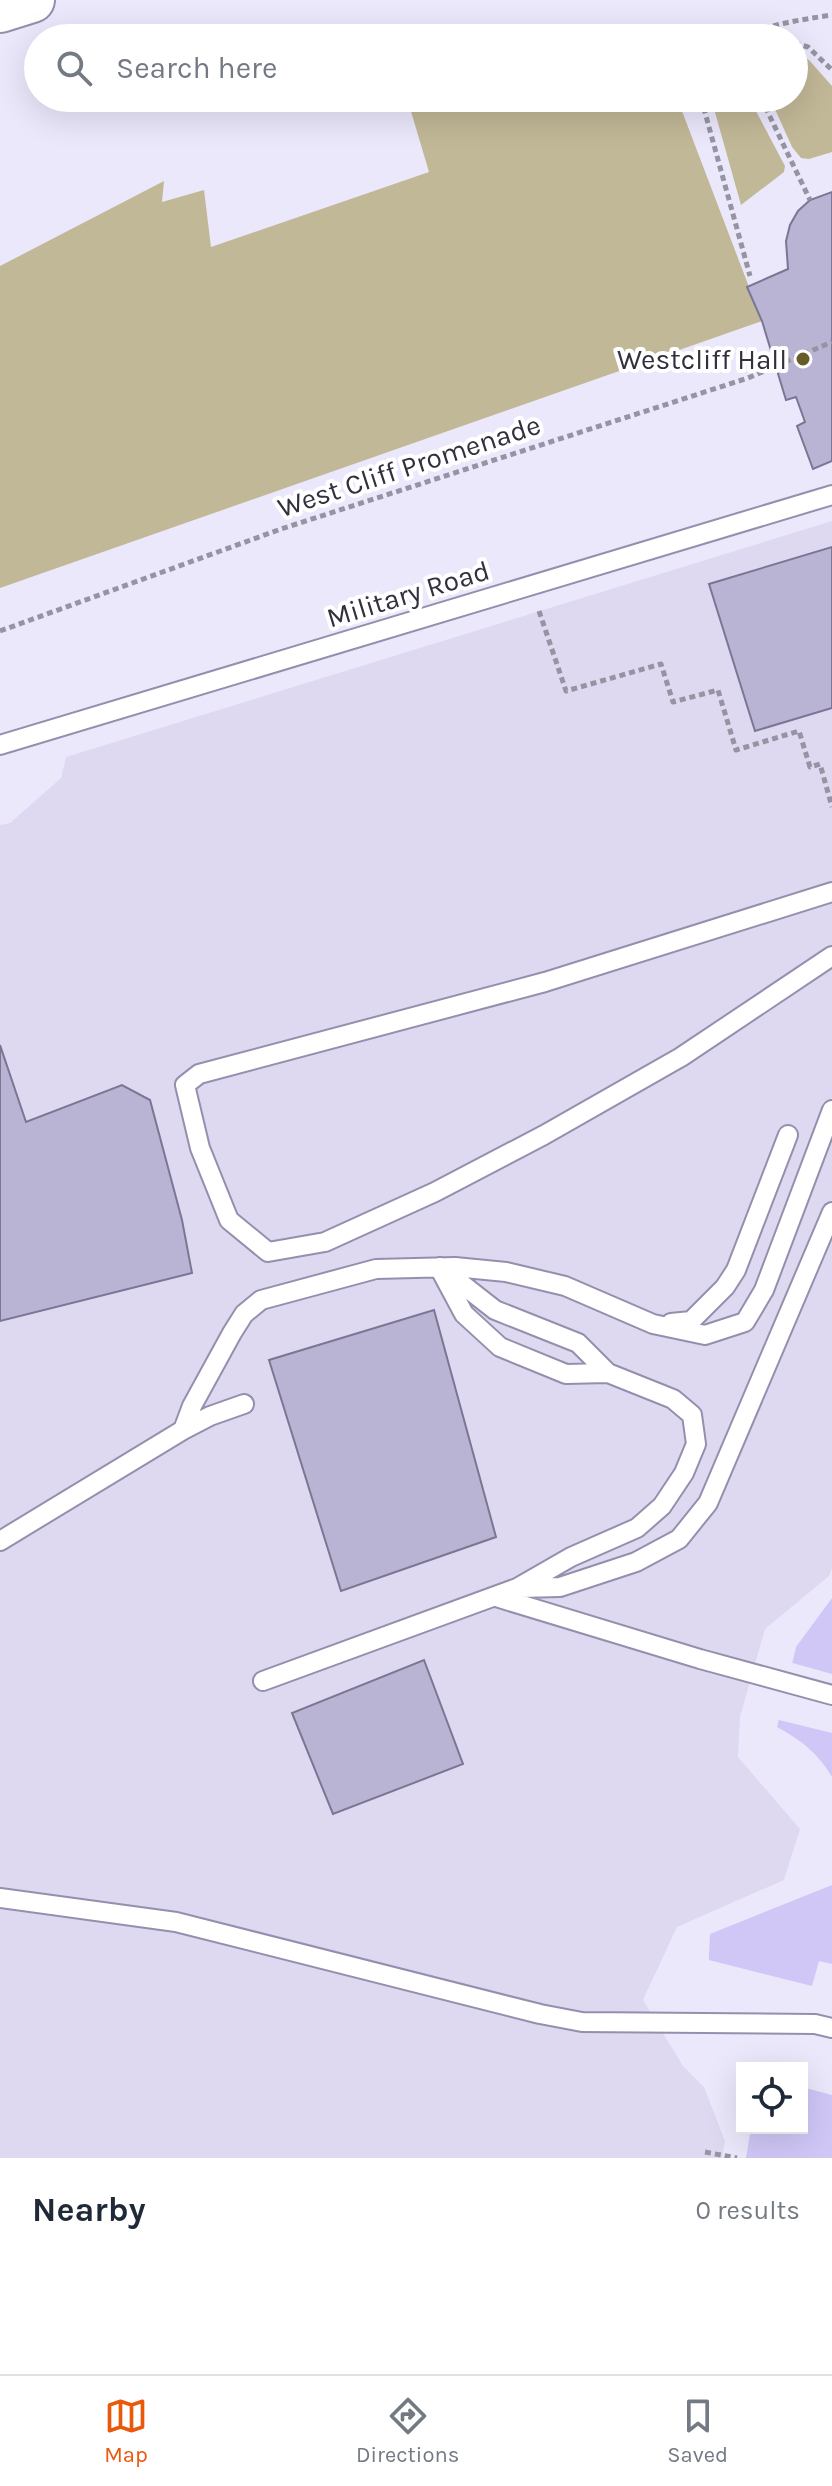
<!DOCTYPE html>
<style>
body{margin:0;font-family:Karla,sans-serif;background:#f2f2f3;color:#1f2937}
.controls{position:absolute;right:24px;bottom:24px;display:grid;overflow:hidden;border-radius:0px;box-shadow:0 8px 32px #0002}
.controls button{width:72px;height:72px;display:grid;place-items:center;padding:0;border:0;border-bottom:2px solid #e0e1e3;background:#fff;color:#1f2937;font:40px sans-serif}
.list{margin:0;padding:0;list-style:none}
h2{display:flex;justify-content:space-between;align-items:center;height:104px;margin:0;padding:0 32px;font-size:34px}
h2 small{font-size:26px;font-weight:400;color:#747a83}
.icon{flex:none;width:44px;height:44px;fill:none;stroke:currentColor;stroke-width:2;stroke-linecap:round;stroke-linejoin:round}
.map{position:relative;flex:none;width:832px;height:2158px;overflow:hidden}
.search{position:absolute;background:#fff;box-shadow:0 8px 32px #0002;left:24px;right:24px;top:24px;height:88px;display:flex;align-items:center;gap:20px;box-sizing:border-box;padding:0 28px;border-radius:44px;color:#747a83;font-size:30px}
.sheet{height:216px;background:#fff}
nav{display:flex;justify-content:space-around;align-items:center;box-sizing:border-box;height:112px;border-top:2px solid #e0e1e3;background:#fff;font-size:22px;color:#747a83}
nav a{display:grid;justify-items:center;gap:4px}
nav .on{color:#ea580c}
.map>svg:first-child{display:block}
</style>
<div class="map">
<svg width="832" height="2158" viewBox="0 0 832 2158">
<rect width="100%" height="100%" fill="#ece8fc"/>
<path fill="#ded9f1" d="M832,521V1568L829,1576L765,1629L740,1717L738,1757L800,1829L784,1880L677,1927L643,2000L683,2066L704,2087L725,2141L722,2158H0V825L10,823L61,778L66,757Z"/>
<path fill="#c1b897" d="M797,52L809,60L832,86V152L809,159L801,158L792,147L770,98H794V53Z
M407,98H677L762,321L0,588V266L164,181L162,202L204,190L211,247L429,172Z
M711,98H749L785,166L784,172L741,205Z"/>
<path fill="#d0c7f7" d="M832,1598V1777C818,1753 801,1740 777,1727L796,1647Z
M832,1885V2158H746L751,2128H802V2068H751L707,2000L710,1934Z"/>
<path fill="#ece8fc" d="M789,1662L832,1674V1733L775,1719Z
M705,1959L812,1986L819,1961L832,1964V2095L802,2087V2068H773L742,2061L703,2003Z"/>
<path fill="#bab4d4" stroke="#7b7693" stroke-width="2" d="M832,192V461L813,469L797,426L805,422L796,397L786,400L762,321L747,287L788,269L786,241L790,225L798,211L810,200Z
M832,547V708L755,731L709,584Z
M0,1045L26,1122L122,1085L150,1100L182,1220L192,1273L0,1321Z
M434,1310L496,1537L341,1591L269,1360Z
M424,1660L463,1764L333,1814L292,1713Z"/>
<g fill="none" stroke-linecap="round" stroke-linejoin="round">
<g stroke="#948fad" stroke-width="22">
<path id="service" d="M0,745L832,495
M832,892L545,982L199,1074L185,1085L200,1148L229,1220L268,1252L325,1242L435,1192L544,1135L681,1057L832,956
M442,1273L464,1314L500,1347L566,1374L608,1373
M671,1323L691,1321L725,1287L736,1270L788,1135
M183,1430L192,1406L232,1333L244,1314L261,1300L376,1269L455,1267L506,1272L565,1286L653,1324L705,1335L745,1322L764,1290L832,1110
M0,1541L183,1430L210,1416L244,1404
M520,1588L560,1587L636,1562L679,1539L708,1503L832,1212
M496,1597L700,1659L832,1695
M263,1681L517,1588L571,1557L637,1528L662,1506L684,1473L696,1444L692,1415L673,1399L608,1373L578,1343L495,1310L440,1267
M0,1898L176,1922L540,2014L582,2022L815,2024L832,2028"/>
</g>
<g stroke="#948fad" stroke-width="48">
<path id="secondary" d="M0,10L32,0"/>
</g>
<path stroke="#9693a3" stroke-width="5" stroke-dasharray="6 4" stroke-linecap="butt" d="M735,38C768,25 798,20 832,15
M794,43L808,47L832,70
M701,98L750,276
M761,98L810,200
M539,611L566,691L661,664L673,702L718,690L736,750L799,731L810,767L820,764L832,807
M0,631L281,529L748,378L832,342
M705,2152L737,2158"/>
<use href="#service" stroke="#fff" stroke-width="18"/>
<use href="#secondary" stroke="#fff" stroke-width="44"/>
</g>
<circle fill="#675b27" stroke="#fff" stroke-width="3" cx="803" cy="359" r="8"/>
<g text-anchor="middle" dominant-baseline="central" stroke-width="8" stroke-linejoin="round" paint-order="stroke">
<g font-size="28" fill="#32303d" stroke="#fff" text-anchor="end">
<text x="787" y="359">Westcliff Hall</text>
</g>
<g font-size="28" fill="#32303d" stroke="#fff">
<text transform="translate(409 466) rotate(-18)">West Cliff Promenade</text>
<text transform="translate(408 594) rotate(-17)">Military Road</text>
</g>
</g>
</svg>
<div class="controls">
<button><svg class="icon" aria-label="locate" viewBox="0 0 24 24"><circle cx="12" cy="12" r="6"/><path d="M12 2v4M12 18v4M2 12h4M18 12h4"/></svg></button>
</div>
<div class="search"><svg class="icon" aria-label="search" viewBox="0 0 24 24"><circle cx="10" cy="10" r="6"/><path d="M15 15l6 6"/></svg>Search here</div>
</div>
<section class="sheet">
<h2>Nearby<small>0 results</small></h2>
<ul class="list">
</ul>
</section>
<nav>
<a class="on"><svg class="icon" aria-label="map" viewBox="0 0 24 24"><path d="M3 6l6-2 6 2 6-2v14l-6 2-6-2-6 2zM9 4v14M15 6v14"/></svg>Map</a>
<a><svg class="icon" aria-label="directions" viewBox="0 0 24 24"><path d="M12 3l9 9-9 9-9-9zM9 14v-3h6M13 9l2 2-2 2"/></svg>Directions</a>
<a><svg class="icon" aria-label="saved" viewBox="0 0 24 24"><path d="M7 4h10v16l-5-4-5 4z"/></svg>Saved</a>
</nav>
